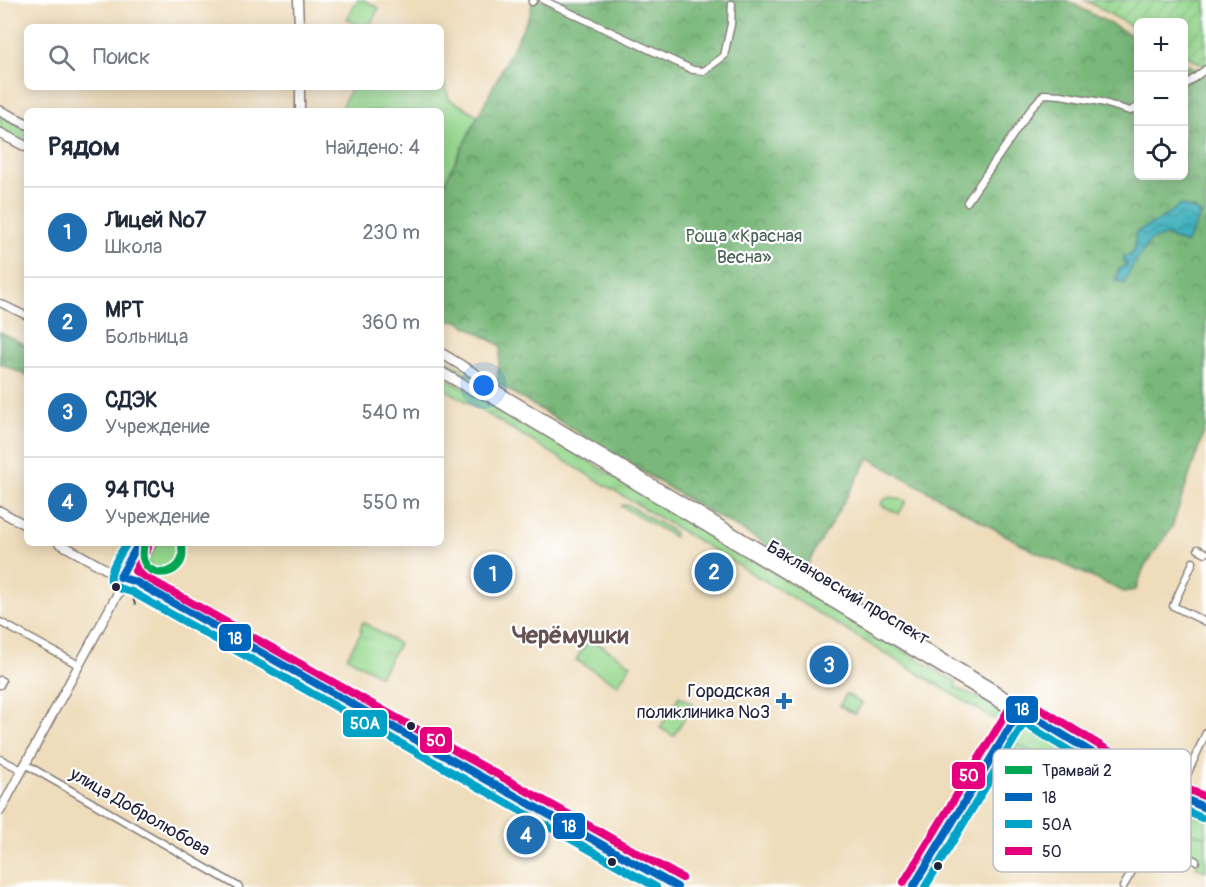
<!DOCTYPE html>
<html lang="ru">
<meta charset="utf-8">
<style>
body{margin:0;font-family:Pangolin,sans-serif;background:#f6f6f7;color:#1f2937}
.controls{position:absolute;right:18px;top:18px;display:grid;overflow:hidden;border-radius:9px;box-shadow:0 3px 15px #0003}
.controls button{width:54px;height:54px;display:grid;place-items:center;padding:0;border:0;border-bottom:2px solid #e0e1e3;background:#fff;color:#1f2937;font:30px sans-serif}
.you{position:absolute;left:484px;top:386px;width:21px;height:21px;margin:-15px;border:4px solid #fff;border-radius:50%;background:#1a73e8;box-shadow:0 0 0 9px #1a73e833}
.badge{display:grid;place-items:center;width:39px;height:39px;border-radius:50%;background:#1f6fb2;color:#fff;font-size:20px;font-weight:700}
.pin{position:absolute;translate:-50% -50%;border:3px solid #fff;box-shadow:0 2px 6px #0006}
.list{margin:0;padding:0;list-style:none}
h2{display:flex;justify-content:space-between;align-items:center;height:78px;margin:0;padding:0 24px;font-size:26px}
h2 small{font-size:20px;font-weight:400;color:#747a83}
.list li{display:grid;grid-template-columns:39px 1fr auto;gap:18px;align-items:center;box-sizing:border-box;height:90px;padding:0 24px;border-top:2px solid #e0e1e3}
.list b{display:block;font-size:22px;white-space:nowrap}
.list p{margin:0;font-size:20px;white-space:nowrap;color:#747a83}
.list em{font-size:20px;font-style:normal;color:#747a83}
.icon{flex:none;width:33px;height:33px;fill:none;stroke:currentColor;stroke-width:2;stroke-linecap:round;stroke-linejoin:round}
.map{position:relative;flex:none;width:1206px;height:887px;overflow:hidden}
.search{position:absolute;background:#fff;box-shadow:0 3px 15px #0003;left:24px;top:24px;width:420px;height:66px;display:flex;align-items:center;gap:15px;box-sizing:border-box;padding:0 21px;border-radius:9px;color:#747a83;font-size:22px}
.panel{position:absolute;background:#fff;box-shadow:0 3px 15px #0003;left:24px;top:108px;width:420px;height:438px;border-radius:9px}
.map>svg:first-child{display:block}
</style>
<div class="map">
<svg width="1206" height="887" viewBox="0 0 1206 887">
<defs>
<pattern id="grass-tufts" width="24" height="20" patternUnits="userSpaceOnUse" patternTransform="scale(1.5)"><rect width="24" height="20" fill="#97d88f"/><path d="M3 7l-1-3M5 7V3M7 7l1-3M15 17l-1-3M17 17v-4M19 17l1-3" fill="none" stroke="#82b97c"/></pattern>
<pattern id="forest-crowns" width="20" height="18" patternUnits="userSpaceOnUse" patternTransform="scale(1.5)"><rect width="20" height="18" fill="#79b87a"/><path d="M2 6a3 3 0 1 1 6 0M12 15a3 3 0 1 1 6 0" fill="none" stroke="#639565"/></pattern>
<pattern id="garden-furrows" width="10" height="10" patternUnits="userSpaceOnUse" patternTransform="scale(1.5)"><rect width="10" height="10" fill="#97d88f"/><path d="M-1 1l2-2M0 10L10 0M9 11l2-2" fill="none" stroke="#82b97c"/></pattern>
<pattern id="water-waves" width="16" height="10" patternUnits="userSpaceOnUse" patternTransform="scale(1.5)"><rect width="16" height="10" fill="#41b0bc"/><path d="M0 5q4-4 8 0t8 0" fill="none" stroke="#368f9a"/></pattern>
</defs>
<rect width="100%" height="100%" fill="#fff"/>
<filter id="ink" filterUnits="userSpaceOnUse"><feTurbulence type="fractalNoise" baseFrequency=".0167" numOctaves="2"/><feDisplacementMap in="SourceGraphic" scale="12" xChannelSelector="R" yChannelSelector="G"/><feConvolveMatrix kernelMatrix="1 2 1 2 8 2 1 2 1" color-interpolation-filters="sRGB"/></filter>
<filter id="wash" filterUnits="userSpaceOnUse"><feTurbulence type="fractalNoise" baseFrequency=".008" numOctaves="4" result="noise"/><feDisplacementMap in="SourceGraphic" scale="24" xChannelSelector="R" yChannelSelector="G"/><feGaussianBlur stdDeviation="1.35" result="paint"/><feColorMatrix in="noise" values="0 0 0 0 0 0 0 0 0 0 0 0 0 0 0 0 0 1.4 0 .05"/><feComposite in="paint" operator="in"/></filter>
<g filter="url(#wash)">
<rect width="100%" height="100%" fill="#eedcba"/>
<path fill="url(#grass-tufts)" stroke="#5c7d65" stroke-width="1.5" d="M441,356L479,381L478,386L475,387L441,369Z
M447,379L486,399L956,682V688C968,695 1002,701 1003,719H994L442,387Z
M624,505H628L674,532V537L621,506Z
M363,622L399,644L380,676L347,657L362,631L360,629Z
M1018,722L1026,724L1064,748L1055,764L1018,744L1012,753L1002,747Z
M1087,740L1136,764L1185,774L1178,787C1163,794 1101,755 1085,745Z
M1174,809L1206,818V837L1165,825Z"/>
<path fill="url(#forest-crowns)" stroke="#4e6d5a" stroke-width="1.5" d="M533,0H1066L1138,39V176H1184V63L1206,75V426L1172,527L1143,569L1136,590L1124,592L1030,549L869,458L806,567L694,503L497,383L501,346L456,320L441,323V189L530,14Z
M0,332L27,346V376L0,363Z"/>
<path fill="#97d88f" stroke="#5c7d65" stroke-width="1.5" d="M357,0H364L379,8L369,27H361L347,19Z
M441,72L449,99L478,115L441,189V111H339L352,87H441Z
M0,115L27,128V143L0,130Z
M891,497L906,501L899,514L881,505L883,500Z
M156,543H176C185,566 155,583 147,560Z
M589,638L631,664L618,685L576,660Z
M846,694L862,703L855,714L840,706Z
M679,696L693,704L674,736L660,728Z
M1018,744L1056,765L1051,774L1012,753Z
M1165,825L1206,837V871L1196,867L1200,858L1158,836Z"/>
<path fill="url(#garden-furrows)" stroke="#5c7d65" stroke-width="1.5" d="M1085,0H1206V67L1184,54V22H1138V30Z"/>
<path fill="url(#water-waves)" stroke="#32697c" stroke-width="1.5" d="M1180,205L1195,210L1201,215L1186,244L1167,236L1151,240L1130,270L1124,284L1115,280L1118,277V270L1127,265L1124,261V256H1131L1130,253L1134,252L1136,232L1156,222Z"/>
</g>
<g filter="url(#ink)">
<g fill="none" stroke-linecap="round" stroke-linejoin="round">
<g stroke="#887f7a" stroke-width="9">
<path id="street" d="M543,0L693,70L704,71L724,56L731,24L732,4
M532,2L534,0
M1184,86L1206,69
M967,202L1033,106L1044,94L1061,95L1101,102L1130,111L1138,107
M0,303L27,316
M1198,549L1206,553
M1193,562L1173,606L1206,622
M0,622L79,665
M0,680L2,681L0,685
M0,759L22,770
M25,764L239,887
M1177,797L1206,733
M1152,838L1196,861
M1123,887L1156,830L1176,801"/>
</g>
<g stroke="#887f7a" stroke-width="11">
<path id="secondary" d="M298,0L299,27
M300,87V111
M0,511L27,526
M59,543L120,577L136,582L677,887
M117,595L119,580L139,543
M0,811L117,595L133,580L152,543
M913,887L1021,710"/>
</g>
<g stroke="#887f7a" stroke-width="12">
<path id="primary" d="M0,111L27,124
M0,133L27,147
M441,353L477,375L494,389L995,690C1007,698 1017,708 1029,715C1081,750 1147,789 1206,808
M441,372L470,389L490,397L1025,718"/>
</g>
<use href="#street" stroke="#fff" stroke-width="6"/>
<use href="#secondary" stroke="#fff" stroke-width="8"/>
<use href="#primary" stroke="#fff" stroke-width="9"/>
<path stroke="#22223b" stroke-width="1.5" d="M135,604C123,574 133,569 147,543"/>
<g stroke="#fff" stroke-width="12">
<path id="bus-1" d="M139,543L120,577L136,582L677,887
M913,887L1021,709L1130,776L1206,808"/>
</g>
<g stroke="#fff" stroke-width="12">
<path id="bus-2" d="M127,543C122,552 104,576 113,584C117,589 126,590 132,592L656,887
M925,887L1024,723L1125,785L1202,818"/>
</g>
<g stroke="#fff" stroke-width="12">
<path id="bus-3" d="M148,548L135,571L682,878
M904,882L1012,704L1019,699L1026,700L1135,767L1206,797"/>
</g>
<use href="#bus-1" stroke="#0065bd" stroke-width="8"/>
<use href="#bus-2" stroke="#02a2c7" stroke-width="8"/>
<use href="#bus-3" stroke="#e5007d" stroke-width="8"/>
<g stroke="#fff" stroke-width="12">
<path id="tram-1" d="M144,543C143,548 142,553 143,558C147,578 177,577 182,558C183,553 182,548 182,543"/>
</g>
<use href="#tram-1" stroke="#00a651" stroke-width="8"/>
</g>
</g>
<g fill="#22223b" stroke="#fff" stroke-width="2">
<circle cx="116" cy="587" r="5"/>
<circle cx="411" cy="726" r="5"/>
<circle cx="612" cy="862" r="5"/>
<circle cx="938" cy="866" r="5"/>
</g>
<path fill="#1f6fb2" stroke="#fff" stroke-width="2" d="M781 692h6v6h6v6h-6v6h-6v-6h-6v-6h6z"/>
<g text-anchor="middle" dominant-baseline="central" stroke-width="4.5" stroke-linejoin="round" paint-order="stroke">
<g font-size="18" fill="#4b6258" stroke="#fff">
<text x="744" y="236">Роща «Красная<tspan x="744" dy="21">Весна»</tspan></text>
</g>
<g font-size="18" fill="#22223b" stroke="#fff">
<text transform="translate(848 593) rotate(31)">Баклановский проспект</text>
<text transform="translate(140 812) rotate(30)">улица Добролюбова</text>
</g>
<g font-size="18" fill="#22223b" stroke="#fff" text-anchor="end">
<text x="770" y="691">Городская<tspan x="770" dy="21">поликлиника №3</tspan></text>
</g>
<g font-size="24" font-weight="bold" fill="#665252" stroke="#fff">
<text x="570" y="635">Черёмушки</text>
</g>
</g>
<rect x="993" y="749" width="198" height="123" rx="9" fill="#fff" stroke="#bdbdc4" stroke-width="1.5"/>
<rect x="1005" y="766" width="27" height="8" fill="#00a651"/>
<rect x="1005" y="793" width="27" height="8" fill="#0065bd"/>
<rect x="1005" y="820" width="27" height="8" fill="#02a2c7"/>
<rect x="1005" y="847" width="27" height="8" fill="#e5007d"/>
<g font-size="16" fill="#22223b">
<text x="1042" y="776">Трамвай 2</text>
<text x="1042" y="803">18</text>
<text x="1042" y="830">50А</text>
<text x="1042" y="857">50</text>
</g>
<g stroke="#fff" stroke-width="2">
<rect x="218" y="623" width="34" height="29" rx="6" fill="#0065bd"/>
<rect x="1005" y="695" width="34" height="29" rx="6" fill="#0065bd"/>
<rect x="342" y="709" width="46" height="29" rx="6" fill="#02a2c7"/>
<rect x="419" y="726" width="34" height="28" rx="6" fill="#e5007d"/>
<rect x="951" y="761" width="35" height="29" rx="6" fill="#e5007d"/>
<rect x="552" y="812" width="34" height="28" rx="6" fill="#0065bd"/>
</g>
<g font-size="16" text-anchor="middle" font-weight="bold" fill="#fff">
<text x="235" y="644">18</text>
<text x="1022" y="715">18</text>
<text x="365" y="729">50А</text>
<text x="436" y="746">50</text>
<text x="969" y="781">50</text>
<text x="569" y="832">18</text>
</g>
</svg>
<div class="controls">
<button>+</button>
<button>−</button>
<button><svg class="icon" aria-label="locate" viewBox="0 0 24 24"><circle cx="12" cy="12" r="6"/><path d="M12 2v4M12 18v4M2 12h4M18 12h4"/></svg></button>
</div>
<div class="you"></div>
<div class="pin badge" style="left:493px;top:574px">1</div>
<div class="pin badge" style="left:714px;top:572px">2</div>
<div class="pin badge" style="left:829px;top:665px">3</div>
<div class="pin badge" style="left:526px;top:835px">4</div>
<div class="search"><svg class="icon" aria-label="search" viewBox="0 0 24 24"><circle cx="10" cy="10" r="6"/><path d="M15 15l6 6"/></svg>Поиск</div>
<section class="panel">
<h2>Рядом<small>Найдено: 4</small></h2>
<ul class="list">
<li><span class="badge">1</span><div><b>Лицей №7</b><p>Школа</p></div><em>230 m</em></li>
<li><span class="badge">2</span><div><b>МРТ</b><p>Больница</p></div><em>360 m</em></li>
<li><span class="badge">3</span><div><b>СДЭК</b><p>Учреждение</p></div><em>540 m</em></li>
<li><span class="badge">4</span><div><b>94 ПСЧ</b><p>Учреждение</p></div><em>550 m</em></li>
</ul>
</section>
</div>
